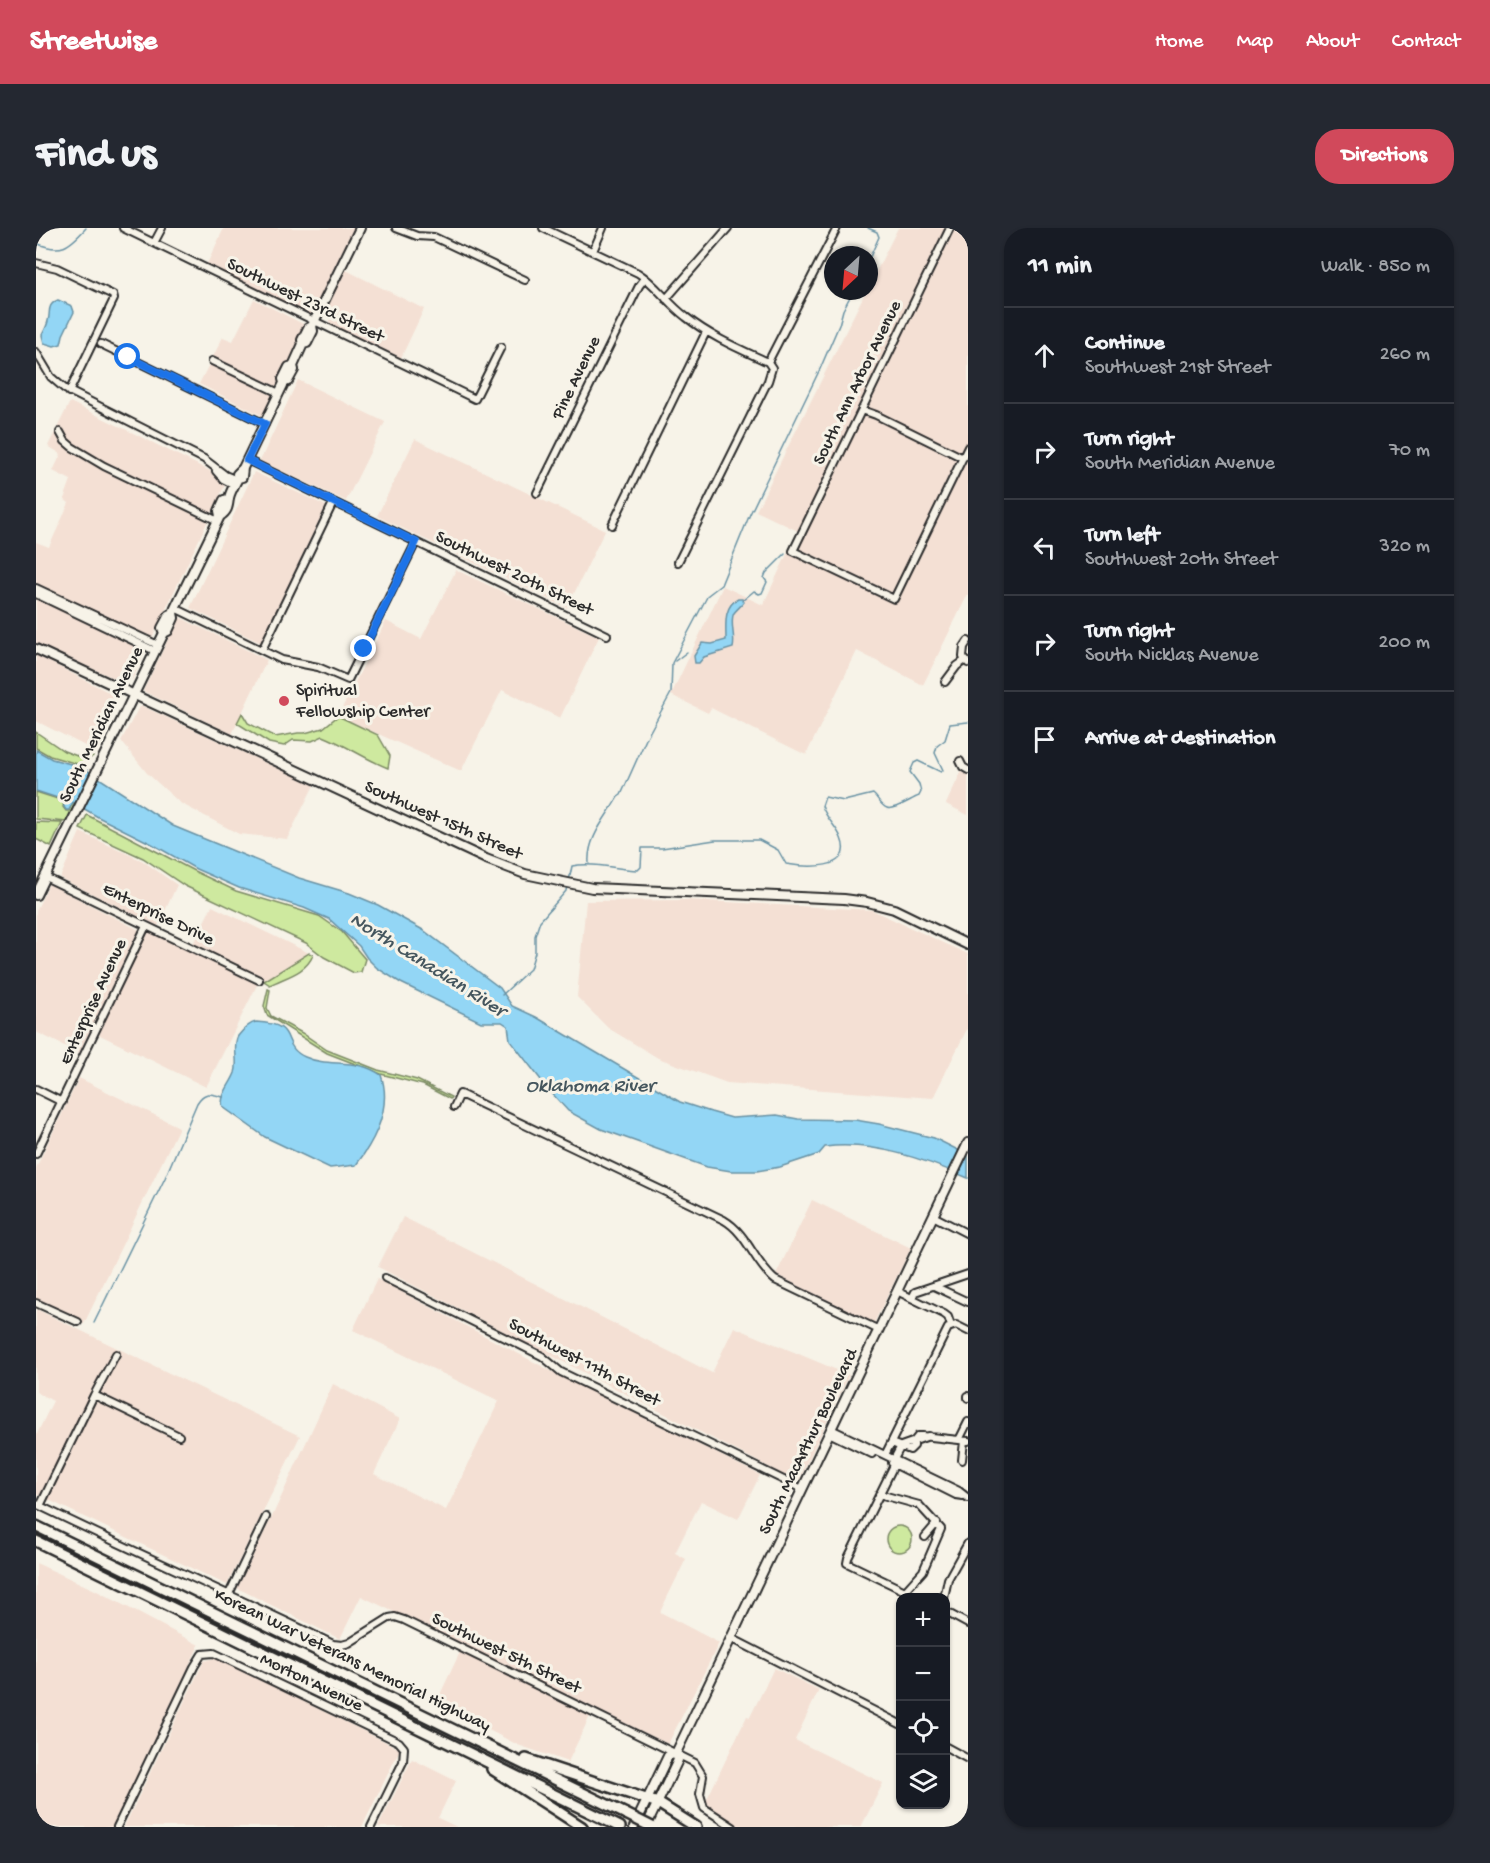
<!DOCTYPE html>
<meta charset="utf-8">
<style>
body{margin:0;font-family:"Gochi Hand",sans-serif;background:#242831;color:#f1f3f6}
.controls{position:absolute;right:18px;bottom:18px;display:grid;overflow:hidden;border-radius:12px;box-shadow:0 2px 4px #0004}
.controls button{width:54px;height:54px;display:grid;place-items:center;padding:0;border:0;border-bottom:2px solid #363941;background:#171b24;color:#f1f3f6;font:30px sans-serif}
.compass{position:absolute;left:788px;top:18px;width:54px;height:54px;border-radius:50%;background:#171b24;box-shadow:0 2px 4px #0004;rotate:206deg}
.stop{position:absolute;width:18px;height:18px;margin:-14px;border:4px solid #1a73e8;border-radius:50%;background:#fff}
.stop.end{background:#1a73e8;border-color:#fff;box-shadow:0 2px 6px #0008}
.list{margin:0;padding:0;list-style:none}
h2{display:flex;justify-content:space-between;align-items:center;height:78px;margin:0;padding:0 24px;font-size:26px}
h2 small{font-size:20px;font-weight:400;color:#9ea1a6}
.list li{display:grid;grid-template-columns:39px 1fr auto;gap:18px;align-items:center;box-sizing:border-box;height:96px;padding:0 24px;border-top:2px solid #363941}
.list b{display:block;font-size:22px;white-space:nowrap}
.list p{margin:0;font-size:20px;white-space:nowrap;color:#9ea1a6}
.list em{font-size:20px;font-style:normal;color:#9ea1a6}
.icon{flex:none;width:33px;height:33px;fill:none;stroke:currentColor;stroke-width:2;stroke-linecap:round;stroke-linejoin:round}
.map{position:relative;flex:none;width:932px;height:1599px;overflow:hidden;border-radius:24px}
header{display:flex;align-items:center;gap:36px;box-sizing:border-box;height:84px;padding:0 30px;background:#d1495b;color:#fff}
header strong{font-size:28px}
nav{display:flex;gap:33px;margin-inline-start:auto;font-size:21px}
.intro{display:flex;align-items:center;justify-content:space-between;box-sizing:border-box;height:144px;padding:0 36px}
h1{margin:0;font-size:42px}
.button{padding:15px 27px;border-radius:24px;background:#d1495b;color:#fff;font-size:21px;font-weight:700}
main{display:flex;gap:36px;padding:0 36px}
aside{flex:1;background:#171b24;border-radius:24px;box-shadow:0 2px 4px #0004}
.map>svg:first-child{display:block}
</style>
<header>
<strong>Streetwise</strong>
<nav><a>Home</a><a>Map</a><a>About</a><a>Contact</a></nav>
</header>
<div class="intro"><h1>Find us</h1><a class="button">Directions</a></div>
<main>
<div class="map">
<svg width="932" height="1599" viewBox="0 0 932 1599">
<rect width="100%" height="100%" fill="#f7f3e8"/>
<filter id="ink" filterUnits="userSpaceOnUse"><feTurbulence type="fractalNoise" baseFrequency=".0167" numOctaves="2"/><feDisplacementMap in="SourceGraphic" scale="12" xChannelSelector="R" yChannelSelector="G"/><feConvolveMatrix kernelMatrix="1 2 1 2 8 2 1 2 1" color-interpolation-filters="sRGB"/></filter>
<g filter="url(#ink)">
<path fill="#f4e0d4" d="M188,0H318L275,87L171,36Z
M862,0H932V366L887,457L821,423L770,527L675,480L672,485L635,467L687,358L727,377L762,303L720,283L830,63H833V58Z
M310,42L388,81L364,132L294,96L290,83L292,77Z
M218,71L271,98L227,188L163,156L187,109L197,113Z
M262,152L349,194L310,273L224,233Z
M34,174L160,236L174,243L189,257L96,452L85,453L0,416V314L13,319L33,275L28,271L35,252L17,243L25,226L12,218Z
M379,211L569,302L531,380L341,288Z
M218,244L290,278L225,415L154,380Z
M420,342L563,409L524,490L466,462L425,543L302,488L350,393L385,411Z
M143,389L231,432L196,506L107,463Z
M0,427L82,469L58,517L53,520L0,493Z
M106,478L278,557L251,611L203,606L144,575L111,545L85,513L102,481Z
M925,544L932,547V587L910,576Z
M44,604L107,633L141,657L122,698L24,650Z
M13,656L103,702L43,825L0,804V683Z
M651,672L836,682L932,726V799L897,870L691,855L622,830L572,800L541,769L550,673Z
M176,678L273,725L221,757L170,859L62,806L113,702L154,722Z
M43,850L143,899L48,1096L0,1073V940Z
M776,972L875,1020L838,1095L740,1047Z
M367,989L676,1145L698,1099L813,1147L762,1254L342,1039Z
M341,1051L517,1144L724,1247L702,1291L665,1273L639,1325L650,1331L624,1384L683,1415L632,1516L325,1368L304,1411L201,1360L235,1291L297,1156L364,1191L338,1246L410,1282L463,1173L317,1102Z
M0,1081L264,1208L191,1357L0,1266V1208L17,1173L0,1164Z
M0,1335L59,1362L163,1417L76,1599H10L0,1594Z
M424,1424L554,1488L532,1534L482,1517L400,1475Z
M179,1430L364,1521L326,1599H88L168,1433Z
M738,1440L783,1462L759,1512L847,1555L825,1599H702L669,1575L711,1488L714,1489Z
M376,1531L420,1553L402,1590L421,1599H342Z"/>
<path fill="#cee99f" stroke="#7c8a65" stroke-width="1.5" d="M206,485L212,495L239,509L262,505H269L287,500L302,488L342,507L354,528L352,540C329,531 310,517 287,508L276,513L257,512L248,518L233,515L201,495Z
M0,504L28,523L49,531L53,525L57,528L45,537L14,528L0,520Z
M0,564L28,573L27,579L30,583H33L36,575L39,577L31,594L0,591Z
M51,587L158,643L200,663L283,688L306,704L329,731L325,744L318,745L288,729L270,715L149,658L107,630L44,601Z
M0,594L26,595L15,619L0,611Z
M273,725L277,727C270,745 249,749 234,757L228,753Z
M232,761L234,762L231,780L235,788L266,805L291,822L342,842L381,852L415,869L414,871L387,857L345,846L291,825L231,787L228,778Z
M850 1311a13 13 0 1 1 26 0a13 13 0 1 1-26 0Z"/>
<path fill="#93d6f5" stroke="#6992a4" stroke-width="1.5" d="M22,72L36,78L38,84L27,107L25,116L18,118L8,115L6,107C8,103 11,98 12,93C15,84 10,77 22,72Z
M702,371H706L708,374C705,378 700,382 698,385C693,394 700,408 697,420L668,429L663,435H659L658,428L666,415L676,416L690,412C690,398 687,378 702,371Z
M0,522L16,531L46,539L137,598L263,650L313,665L342,677L387,702L464,760L476,778L500,789L644,874L675,884L696,890L741,887L762,891L819,892L843,896L898,910L932,927V950C888,931 837,913 789,919L783,926L744,939L721,943H695L671,939L565,901L532,883L512,861L474,812L472,798L466,794H445L365,755L341,740L331,730L323,718L293,691L268,680L203,660L160,641L116,616L62,589L37,574L33,582H30L28,579V572L0,563Z
M220,794C265,796 242,817 269,829C293,840 320,829 345,847C356,879 339,912 320,937L294,940L229,909L187,879C183,868 195,856 199,845C203,833 196,818 202,808C206,803 214,795 220,794Z"/>
<g fill="none" stroke-linecap="round" stroke-linejoin="round">
<path stroke="#6992a4" stroke-width="1.5" d="M832,0L841,4L843,9L833,31
M0,15C25,26 33,19 50,0
M706,373L718,363L723,366L726,365L731,354L728,350L730,345L749,326
M639,433L651,424
M553,635C551,610 570,590 582,569L585,567L611,509L635,465L636,435L672,367L685,357L714,286L784,141L803,97L807,82L817,63
M533,653L536,638C557,634 580,641 602,642L605,639L606,620H626L679,612H723L742,622L750,636C768,639 819,644 805,610C801,599 791,592 786,578L789,569L808,573L837,566C842,570 845,578 851,580C858,583 875,571 883,568L885,564L883,556L874,544L878,535L882,533L905,544L907,542L899,525L901,518L909,512L914,496L932,494
M466,767L494,741L499,724V708L504,693L530,663L531,657
M58,1095L129,950L161,875C169,862 175,866 187,869"/>
<g stroke="#2b2b2b" stroke-width="10">
<path id="minor" d="M87,0L439,171L465,119
M360,0L381,8L398,9L489,52
M507,0L602,45C620,56 632,76 650,89C675,109 704,121 732,134L736,140L732,153L642,334
M914,0L757,323L858,371L932,219
M118,15L126,0
M557,23L567,0
M0,35L21,40L77,67L78,71L33,164
M630,71L692,0
M65,116L229,196
M0,124L15,149L29,161L168,231L189,247L201,252
M176,133L243,165
M732,134L801,0
M826,182L840,187L927,230
M24,204L29,213L36,219L68,238L182,293
M211,232L571,407
M180,243L187,251L199,257
M501,265L603,58L609,50
M576,297L670,104
M0,360L122,417
M0,366L119,423
M139,380L246,432L282,439L312,452L380,314
M932,413L928,419L927,429L932,435
M226,422L297,275
M909,454L921,438L928,433
M924,533L927,539L932,542
M9,649L223,752
M0,861L26,874
M418,879L424,866L688,992C712,1006 718,1035 739,1052L843,1102
M0,926L110,698
M897,988L932,1006
M349,1050L506,1128L525,1144L766,1261
M898,1058L932,1074
M861,1063L908,1086L912,1089L915,1098
M876,1070L879,1064L932,1046
M0,1075L42,1094
M58,1167L143,1208
M932,1168V1170
M795,1201L923,1263L932,1270
M793,1205L836,1226
M923,1212L932,1194
M855,1215L874,1222L878,1218V1213L882,1208H886L932,1213
M849,1227L912,1100L920,1097L932,1103
M926,1232L928,1213
M857,1233L865,1218L893,1208
M856,1235L920,1267L927,1268
M843,1266L883,1277L905,1301L887,1343L869,1363L811,1335L812,1330L860,1233
M0,1276C98,1324 199,1368 297,1416L306,1417L313,1415L353,1390L359,1389L368,1392L659,1535L667,1548L664,1566L668,1580L697,1599
M4,1278L58,1167L80,1126
M889,1309L901,1295
M193,1366L230,1289
M908,1370L912,1351L932,1315
M910,1384L932,1396
M695,1410L864,1496
M910,1519L932,1531
M81,1599L158,1439L166,1426L178,1425L363,1514L368,1520L367,1534L335,1599"/>
</g>
<g stroke="#2b2b2b" stroke-width="12">
<path id="major" d="M267,116L266,112L272,100L276,98L324,0
M248,155L247,151L253,139L257,138L267,116L271,115L277,103L276,98
M202,250L201,246L207,240L248,155L252,153L258,142L257,138
M184,288L183,283L188,272L193,271
M128,405L126,400L133,387L137,385
M0,421L450,631L489,646L556,660L808,671L831,674L858,681L932,717
M0,667L128,405L132,403L138,390L137,385L139,380L184,288C192,283 192,278 193,270C194,264 199,256 202,250L206,249L207,240
M598,1599L632,1528L640,1525
M610,1599L642,1532L640,1525L932,915"/>
</g>
<g stroke="#2b2b2b" stroke-width="14">
<path id="highway" d="M0,1298L590,1586
M0,1313L584,1599
M490,1531L622,1575L660,1599
M456,1541L546,1599"/>
</g>
<use href="#minor" stroke="#f7f3e8" stroke-width="6"/>
<use href="#major" stroke="#f7f3e8" stroke-width="8"/>
<use href="#highway" stroke="#f7f3e8" stroke-width="9"/>
<g stroke="#2b2b2b" stroke-width="14" stroke-linecap="butt">
<path id="highway-bridge" d="M590,1586L616,1599"/>
</g>
<use href="#highway-bridge" stroke="#f7f3e8" stroke-width="9"/>
</g>
</g>
<g fill="none" stroke-linecap="round" stroke-linejoin="round" filter="url(#ink)">
<path stroke="#1a73e8" stroke-width="8" d="M92,129L229,196L211,232L380,314L328,421"/>
</g>
<circle fill="#d1495b" stroke="#f7f3e8" stroke-width="2" cx="248" cy="473" r="6"/>
<g text-anchor="middle" dominant-baseline="central" stroke-width="6" stroke-linejoin="round" paint-order="stroke">
<g font-size="18" fill="#2b2b2b" stroke="#f7f3e8">
<text transform="translate(269 73) rotate(26)">Southwest 23rd Street</text>
<text transform="translate(541 150) rotate(-64)">Pine Avenue</text>
<text transform="translate(822 155) rotate(-64)">South Ann Arbor Avenue</text>
<text transform="translate(478 346) rotate(26)">Southwest 20th Street</text>
<text transform="translate(66 497) rotate(-64)">South Meridian Avenue</text>
<text transform="translate(407 593) rotate(24)">Southwest 15th Street</text>
<text transform="translate(122 687) rotate(26)">Enterprise Drive</text>
<text transform="translate(58 774) rotate(-65)">Enterprise Avenue</text>
<text transform="translate(548 1135) rotate(28)">Southwest 11th Street</text>
<text transform="translate(773 1214) rotate(-64)">South MacArthur Boulevard</text>
<text transform="translate(470 1426) rotate(26)">Southwest 5th Street</text>
<text transform="translate(316 1433) rotate(26)">Korean War Veterans Memorial Highway</text>
<text transform="translate(275 1455) rotate(26)">Morton Avenue</text>
</g>
<g font-size="18" fill="#2b2b2b" stroke="#f7f3e8" text-anchor="start">
<text x="260" y="463">Spiritual<tspan x="260" dy="21">Fellowship Center</tspan></text>
</g>
<g font-size="20" font-style="italic" fill="#45565e" stroke="#f7f3e8">
<text transform="translate(391 738) rotate(32)">North Canadian River</text>
<text x="554" y="859">Oklahoma River</text>
</g>
</g>
</svg>
<div class="controls">
<button>+</button>
<button>−</button>
<button><svg class="icon" aria-label="locate" viewBox="0 0 24 24"><circle cx="12" cy="12" r="6"/><path d="M12 2v4M12 18v4M2 12h4M18 12h4"/></svg></button>
<button><svg class="icon" aria-label="layers" viewBox="0 0 24 24"><path d="M12 4l9 5-9 5-9-5zM3 14l9 5 9-5"/></svg></button>
</div>
<svg class="compass" viewBox="-18 -18 36 36"><path d="M0-13l5 13h-10z" fill="#e53935"/><path d="M0 13l5-13h-10z" fill="#9ea1a6"/></svg>
<div class="stop" style="left:92px;top:129px"></div>
<div class="stop end" style="left:328px;top:421px"></div>
</div>
<aside>
<h2>11 min<small>Walk · 850 m</small></h2>
<ul class="list">
<li><svg class="icon" aria-label="ahead" viewBox="0 0 24 24"><path d="M12 20V5M6 11l6-6 6 6"/></svg><div><b>Continue</b><p>Southwest 21st Street</p></div><em>260 m</em></li>
<li><svg class="icon" aria-label="right" viewBox="0 0 24 24"><path d="M7 20v-9h11M14 6l5 5-5 5"/></svg><div><b>Turn right</b><p>South Meridian Avenue</p></div><em>70 m</em></li>
<li><svg class="icon" aria-label="left" viewBox="0 0 24 24"><path d="M17 20v-9H6M10 6l-5 5 5 5"/></svg><div><b>Turn left</b><p>Southwest 20th Street</p></div><em>320 m</em></li>
<li><svg class="icon" aria-label="right" viewBox="0 0 24 24"><path d="M7 20v-9h11M14 6l5 5-5 5"/></svg><div><b>Turn right</b><p>South Nicklas Avenue</p></div><em>200 m</em></li>
<li><svg class="icon" aria-label="arrive" viewBox="0 0 24 24"><path d="M6 21V4h12l-3 4 3 4H6"/></svg><div><b>Arrive at destination</b></div></li>
</ul>
</aside>
</main>
